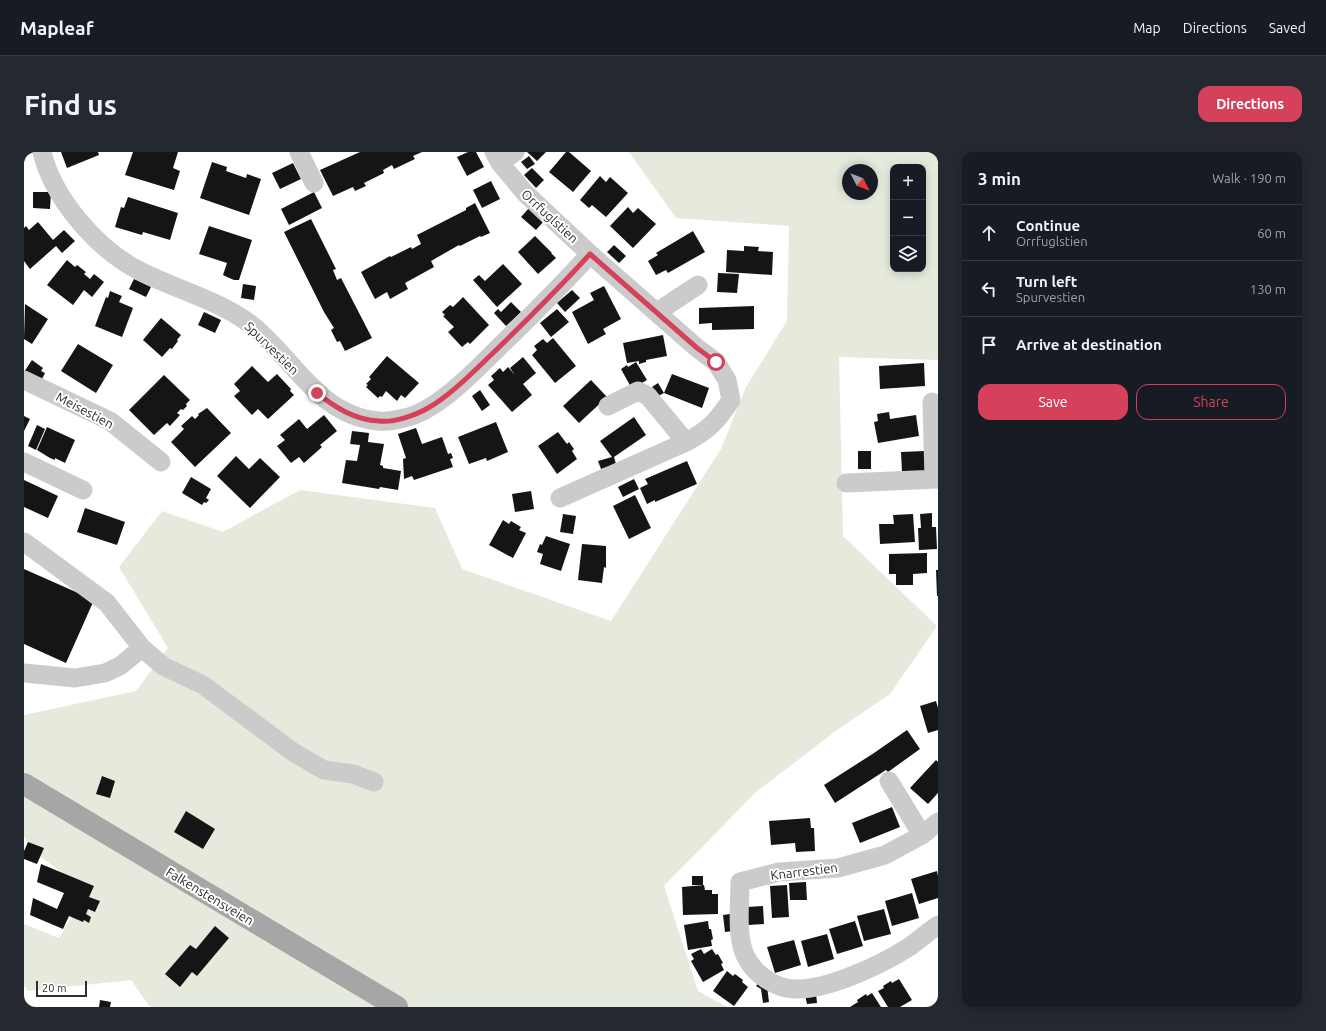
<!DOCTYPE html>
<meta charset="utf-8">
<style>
body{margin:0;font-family:Ubuntu,sans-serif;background:#242831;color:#f1f3f6}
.controls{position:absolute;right:12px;top:12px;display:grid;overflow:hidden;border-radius:8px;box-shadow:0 2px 10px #0003}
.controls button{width:36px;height:36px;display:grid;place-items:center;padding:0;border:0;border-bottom:1px solid #363941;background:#171b24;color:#f1f3f6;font:20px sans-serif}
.compass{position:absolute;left:818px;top:12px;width:36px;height:36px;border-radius:50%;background:#171b24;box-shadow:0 2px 10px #0003;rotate:132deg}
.scale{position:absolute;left:12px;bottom:10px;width:51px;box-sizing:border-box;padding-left:4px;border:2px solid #2e2e2e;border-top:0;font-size:11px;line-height:14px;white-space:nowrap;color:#2e2e2e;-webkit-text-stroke:3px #fff;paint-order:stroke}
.stop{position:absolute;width:12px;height:12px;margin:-9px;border:3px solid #d5415a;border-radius:50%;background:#fff}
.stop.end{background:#d5415a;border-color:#fff;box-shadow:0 1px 4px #0008}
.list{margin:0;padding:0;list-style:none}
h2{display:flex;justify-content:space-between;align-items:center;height:52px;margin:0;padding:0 16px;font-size:17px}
h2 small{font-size:13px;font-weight:400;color:#9ea1a6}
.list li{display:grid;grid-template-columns:26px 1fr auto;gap:12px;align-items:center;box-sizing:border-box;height:56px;padding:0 16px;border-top:1px solid #363941}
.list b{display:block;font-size:15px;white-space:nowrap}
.list p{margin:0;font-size:13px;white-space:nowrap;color:#9ea1a6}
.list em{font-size:13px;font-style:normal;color:#9ea1a6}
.actions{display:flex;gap:8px;padding:12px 16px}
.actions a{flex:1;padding:9px 0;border:1px solid #d5415a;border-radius:12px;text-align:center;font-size:14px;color:#d5415a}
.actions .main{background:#d5415a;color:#fff}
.icon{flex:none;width:22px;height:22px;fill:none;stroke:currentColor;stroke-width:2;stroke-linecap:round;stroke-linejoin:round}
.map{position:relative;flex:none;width:914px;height:855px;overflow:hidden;border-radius:12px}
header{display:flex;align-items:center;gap:24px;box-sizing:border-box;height:56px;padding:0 20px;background:#171b24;border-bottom:1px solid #363941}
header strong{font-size:19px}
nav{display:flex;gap:22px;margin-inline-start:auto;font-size:14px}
.intro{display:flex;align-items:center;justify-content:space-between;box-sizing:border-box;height:96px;padding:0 24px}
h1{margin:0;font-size:28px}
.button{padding:10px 18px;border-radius:12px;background:#d5415a;color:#fff;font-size:14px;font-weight:700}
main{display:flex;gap:24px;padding:0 24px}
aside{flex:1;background:#171b24;border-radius:12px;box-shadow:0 2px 10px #0003}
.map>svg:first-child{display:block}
</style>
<header>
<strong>Mapleaf</strong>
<nav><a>Map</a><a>Directions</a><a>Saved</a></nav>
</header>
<div class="intro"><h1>Find us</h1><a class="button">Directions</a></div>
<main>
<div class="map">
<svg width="914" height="855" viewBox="0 0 914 855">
<rect width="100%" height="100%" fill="#fff"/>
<path fill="#e5eadd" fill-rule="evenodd" d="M605,0H914V208L815,205L819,384L913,474L866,542L813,578L731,641L640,734L674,839L703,855H126L107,828L4,839L0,834V772L35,786L63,740L8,698L0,684V563L112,539L144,496L95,415L138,359L199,380L276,338L411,356L438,417L587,469L697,297L722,235L763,169L765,74L652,66ZM869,15H899V117H869ZM824,18H848V42H824Z"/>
<path fill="#151515" d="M37,0H74L75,3L43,16Z
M109,0H154L149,16L156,19L150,38L101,23Z
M336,0H398L389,4L391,7L370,17L368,13L359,18L360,21L340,31L342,34L331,39L329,35L309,44L296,18Z
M444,0H452L460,15L443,24L433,5Z
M503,0H522L513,9Z
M542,0H545L567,19L549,40L525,20Z
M505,4L511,12L503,17L497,10Z
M188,10L203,15L202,19L222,26L223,22L237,27L225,63L176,46Z
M269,11L277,27L256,37L248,21Z
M508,16L520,28L512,36L500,23Z
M576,24L582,30L586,25L604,41L582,65L568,53L565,56L556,48Z
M467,29L476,47L458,56L449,38Z
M9,40H27L26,57L9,56Z
M290,40L298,56L265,73L257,57Z
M104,45L154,61L146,88L119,80L118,83L91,75L97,55L100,56Z
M451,51L466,81L457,85L456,84L436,94L435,93L407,109L410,115L381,131L384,137L366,147L363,140L351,147L337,120L366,104L367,105L387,95L388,97L397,92L393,83L442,58V56Z
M604,55L609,61L614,56L632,72L609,96L586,74Z
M505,56L520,69L512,78L497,65Z
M287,67L312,117L309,118L313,128L317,126L348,186L321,199L316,189L313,190L307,178L310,176L300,160L260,80Z
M14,70L29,88L40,78L51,89L38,101L32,94L6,117L0,109V76L2,74L5,78Z
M185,74L228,88L215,128H210L203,125L199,123L203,111L175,102Z
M669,79L681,100L644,121L642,118L632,123L624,109L634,103L632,101Z
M511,84L528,101H527L532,106L514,122L494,100Z
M590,93L602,104L595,111L583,100Z
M720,94L735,95L734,99L749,100L748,123L702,120L703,98L720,99Z
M43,108L51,115L53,113L62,120L60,122L66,127L70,122L80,130L68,145L60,138L49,153L23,133Z
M479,112L498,132L473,155L449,128L455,123L461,129Z
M694,121L715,122L713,141L693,140Z
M110,127L127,135L122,145L105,137Z
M219,132L232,134L230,148L217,146Z
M580,134L597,167L579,177L582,182L564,192L548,160L570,148L566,141Z
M548,138L556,146L541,160L533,151Z
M86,139L98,144L95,150L109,156L98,185L71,174L82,145L84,146Z
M439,145L465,173L446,192L444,190L438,195L424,180L430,175L419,164L421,163L418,160L426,153L429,155Z
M487,150L497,160L482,174L470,161L474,157L477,160Z
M1,152L24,167L8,192L0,187Z
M730,154V177L688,178V171L675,172V156Z
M533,157L545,170L527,185L516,171Z
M180,160L197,168L191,181L174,173Z
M137,166L157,183L153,188L154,189L148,197L146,196L138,205L119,188Z
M639,183L643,204L622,208V210L615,212V209L603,211L599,191Z
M529,186L552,214L531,231L508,203L513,198L510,194L519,187L523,191Z
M54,192L89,213L72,241L37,219Z
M363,204L395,231L381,246L377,243L373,249L362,239L358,245L356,244L354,246L342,235L344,233L342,232L347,227L345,225Z
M499,205L512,221L499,232L508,243L488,260L464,233L470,228L467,224L476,216L479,220L484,215L491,223L486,216Z
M8,208L19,216L17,219L21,221L17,229L0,220Z
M612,210L623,228L608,237L597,217L603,213L604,215Z
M900,211L901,234L856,237L855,214Z
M228,214L244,230L253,222L267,237L266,239L270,243L244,267L234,257L228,263L210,244L216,239L210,232Z
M648,222L685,236L678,256L640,241Z
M140,223L166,248L162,252L163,254L159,258L157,257L153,261L156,263L146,274L143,271L130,283L105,258Z
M567,228L583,245L555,271L539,254Z
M634,231L640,241L634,244L628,235Z
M456,238L466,253L458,259L448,244Z
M183,256L207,281L171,315L147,290L160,277L157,274L168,264L171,267L175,263L174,262Z
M865,260L866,267L892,263L895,284L854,291L850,270L854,269L853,262Z
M300,263L313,279L296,293L298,295L280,311L275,305L267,311L253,294L261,288L256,283L275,267L283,277Z
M0,264L6,267L0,279Z
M610,265L622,283L590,305L592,312L577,317L574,309L588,305L576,289Z
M472,270L484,300L463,309L462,306L445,312L434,285Z
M13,273L21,277L12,298L4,294Z
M23,275L51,288L41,311L31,306V308L26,306L13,298Z
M392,276L398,292L418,285L424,302L427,301L429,306L426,307L429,315L390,328L388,324L380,327L379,307L382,306L374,282Z
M328,279L345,281L344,290L360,292L356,313L359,314V316L377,319L374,338L356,335L355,337L318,331L322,308L333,309L336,293L326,292Z
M534,280L543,292L545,290L550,297L548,299L553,307L533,322L514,294Z
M834,299H847V317H834Z
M901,299L902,319L878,320L877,300Z
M212,304L225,317L236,306L256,325L226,356L193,324Z
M663,309L673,332L631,350V348L623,352L616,336L624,332L621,327Z
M167,325L187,337L182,346L185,348L182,351L180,350L178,353L158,341Z
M610,327L615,337L599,345L594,335Z
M0,328L34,344L24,366L0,355Z
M507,339L510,357L491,360L488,342Z
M611,343L627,376L605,387L589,354Z
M61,356L101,370L93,393L53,380Z
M908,361V375H912L913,397L895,398L894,376H897L896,362Z
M539,362L552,364L549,382L536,380Z
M889,362L891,390L856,392L855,372H870L869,363Z
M479,368L485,372L487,369L497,375L495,378L502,381L489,406L465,393Z
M522,384L546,392L537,419L516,412L519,402L513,400L516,392L518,393Z
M558,392L582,394V416L580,415L578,431L554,428Z
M903,401V421L889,422V433H872V422H865V402Z
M0,417L70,448L42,511L0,492Z
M912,418H914V444H913Z
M912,549L914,556V578L904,581L896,554Z
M883,578L896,597L864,620L862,618L811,651L800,633L850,601Z
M912,608L914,610V641L904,652L886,636Z
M78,624L91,629L86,646L72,642Z
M868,655L876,675L836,691L828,671Z
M162,659L191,677L179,697L150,680Z
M786,666L787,676H790L791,699L772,700L771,691L747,693L745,669Z
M4,690L20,696L13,712L0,707V699Z
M17,712L70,734L65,745L76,749L71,760L64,757L62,762L67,765L65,771L60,768L59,770L45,764L39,777L6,763L9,746L33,757L40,741L13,730Z
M913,719L914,724V746L895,752L887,727Z
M668,724H679V733H668Z
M782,730L783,748H766L765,731Z
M680,733L681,738H688V742H694V762L659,763L658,735Z
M763,733L765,765L748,766L746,734Z
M888,741L895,766L868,774L861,749Z
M739,754L740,772L724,773L723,755Z
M860,757L867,782L840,789L833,764Z
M706,762L709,779L701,780L699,763Z
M684,769L685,777H687L689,787L687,788L688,794L664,798L660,773Z
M831,769L839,794L813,802L805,777Z
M191,774L205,786L173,824L168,820L156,835L141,822L166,793L172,797Z
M803,782L810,807L784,815L777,789Z
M770,788L777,813L751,821L743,795Z
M677,797L680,802L688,797L692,803L694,802L699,811L697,812L700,818L679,830L667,809L670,807L667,802Z
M703,819L709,824L711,822L719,828L718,830L724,835L710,854L689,839Z
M875,827L888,848L876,855H864L854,839L860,836L859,834L867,829L868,831Z
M736,829L743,834L745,850L739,851L737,837L732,834Z
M792,841L793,851L783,852L781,843Z
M848,841L857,855H826L834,850L833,848L842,842L843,844Z
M76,848L87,850L86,855H75Z"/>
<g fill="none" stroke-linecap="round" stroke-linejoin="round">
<path stroke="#cbcbcb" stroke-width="19" d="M18,0C29,46 72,96 114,118C150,137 192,147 225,171C269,204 293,264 355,269C363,270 372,268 380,266C412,260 452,218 475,195C506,165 537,134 566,102
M275,0L290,31
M470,0L476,11L501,41L566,102L673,196L692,210L703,228L707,248C693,269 685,278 662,290L536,346
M476,11L491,0
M633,160L674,133
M0,228L86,269L137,310
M908,250L910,327
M584,254L614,239L624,244L662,290
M0,310L59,338
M822,331L914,327
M0,390L83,451L118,496L139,514L179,533L269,600L300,618L329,622L350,630
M0,521L51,526L81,521L96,514L118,496
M865,629L898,683
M914,670L898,683L861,703L814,716L755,720L716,730C716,752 712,783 721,803C729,821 751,837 771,837C804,838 857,813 885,795C895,788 904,780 914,773"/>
<path stroke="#a6a6a6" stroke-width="22" d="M0,632L373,855"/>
</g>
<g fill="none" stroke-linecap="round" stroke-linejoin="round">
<path stroke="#d5415a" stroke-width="5" d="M293,241C312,256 331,268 355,269C370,271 392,263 404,256C426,244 451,218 469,201C502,169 535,136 566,102L673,196L692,210"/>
</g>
<g text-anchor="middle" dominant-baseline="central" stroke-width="4" stroke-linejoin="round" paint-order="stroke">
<g font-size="13" fill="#2e2e2e" stroke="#fff">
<text transform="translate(526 64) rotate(43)">Orrfuglstien</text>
<text transform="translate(248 196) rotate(44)">Spurvestien</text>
<text transform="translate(61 258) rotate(28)">Meisestien</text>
<text transform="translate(780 719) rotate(-7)">Knarrestien</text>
<text transform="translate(186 744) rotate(31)">Falkenstensveien</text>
</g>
</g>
</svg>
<div class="controls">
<button>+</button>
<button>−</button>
<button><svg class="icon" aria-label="layers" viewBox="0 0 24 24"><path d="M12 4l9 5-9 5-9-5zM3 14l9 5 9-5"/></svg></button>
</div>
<svg class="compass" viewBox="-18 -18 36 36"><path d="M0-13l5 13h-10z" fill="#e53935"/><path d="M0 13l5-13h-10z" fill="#9ea1a6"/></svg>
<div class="scale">20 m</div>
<div class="stop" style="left:692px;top:210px"></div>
<div class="stop end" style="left:293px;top:241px"></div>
</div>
<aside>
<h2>3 min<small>Walk · 190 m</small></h2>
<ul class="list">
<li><svg class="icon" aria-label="ahead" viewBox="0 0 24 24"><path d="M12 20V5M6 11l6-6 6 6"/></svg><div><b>Continue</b><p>Orrfuglstien</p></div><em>60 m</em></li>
<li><svg class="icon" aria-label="left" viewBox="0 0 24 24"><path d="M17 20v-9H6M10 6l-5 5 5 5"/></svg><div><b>Turn left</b><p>Spurvestien</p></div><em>130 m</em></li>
<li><svg class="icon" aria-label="arrive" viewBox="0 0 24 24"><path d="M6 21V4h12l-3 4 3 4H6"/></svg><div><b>Arrive at destination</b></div></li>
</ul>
<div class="actions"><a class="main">Save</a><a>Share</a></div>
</aside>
</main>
